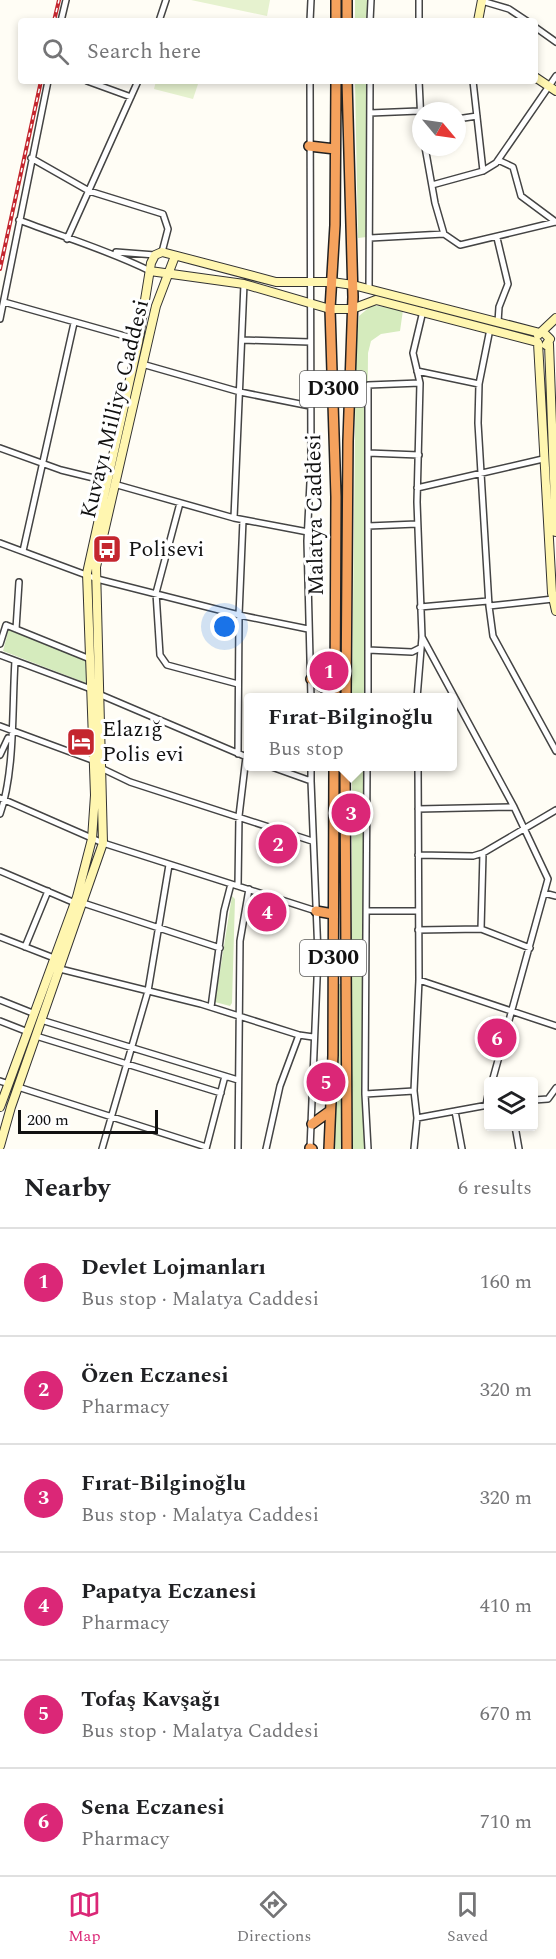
<!DOCTYPE html>
<meta charset="utf-8">
<style>
body{margin:0;font-family:Spectral,serif;background:#f6f6f6;color:#202124}
.controls{position:absolute;right:18px;bottom:18px;display:grid;overflow:hidden;border-radius:6px;box-shadow:0 3px 9px #0003}
.controls button{width:54px;height:54px;display:grid;place-items:center;padding:0;border:0;border-bottom:2px solid #e0e0e0;background:#fff;color:#202124;font:30px sans-serif}
.compass{position:absolute;left:412px;top:102px;width:54px;height:54px;border-radius:50%;background:#fff;box-shadow:0 3px 9px #0003;rotate:119deg}
.scale{position:absolute;left:18px;bottom:15px;width:140px;box-sizing:border-box;padding-left:6px;border:3px solid #111;border-top:0;font-size:16px;line-height:21px;white-space:nowrap;color:#111;-webkit-text-stroke:4px #fff;paint-order:stroke}
.you{position:absolute;left:225px;top:627px;width:21px;height:21px;margin:-15px;border:4px solid #fff;border-radius:50%;background:#1a73e8;box-shadow:0 0 0 9px #1a73e833}
.badge{display:grid;place-items:center;width:39px;height:39px;border-radius:50%;background:#db2777;color:#fff;font-size:20px;font-weight:700}
.pin{position:absolute;translate:-50% -50%;border:3px solid #fff;box-shadow:0 2px 6px #0006}
.popup{position:absolute;left:244px;top:693px;width:213px;height:78px;box-sizing:border-box;display:grid;place-content:center;border-radius:6px;background:#fff;filter:drop-shadow(0 2px 4px #0005);font-size:20px;white-space:nowrap;color:#757577}
.popup b{font-size:22px;color:#202124}
.popup::after{content:'';position:absolute;left:50%;top:100%;margin-left:-12px;border:12px solid transparent;border-top-color:#fff}
.list{margin:0;padding:0;list-style:none}
h2{display:flex;justify-content:space-between;align-items:center;height:78px;margin:0;padding:0 24px;font-size:26px}
h2 small{font-size:20px;font-weight:400;color:#757577}
.list li{display:grid;grid-template-columns:39px 1fr auto;gap:18px;align-items:center;box-sizing:border-box;height:108px;padding:0 24px;border-top:2px solid #e0e0e0}
.list b{display:block;font-size:22px;white-space:nowrap}
.list p{margin:0;font-size:20px;white-space:nowrap;color:#757577}
.list em{font-size:20px;font-style:normal;color:#757577}
.icon{flex:none;width:33px;height:33px;fill:none;stroke:currentColor;stroke-width:2;stroke-linecap:round;stroke-linejoin:round}
.map{position:relative;flex:none;width:556px;height:1149px;overflow:hidden}
.search{position:absolute;background:#fff;box-shadow:0 3px 9px #0003;left:18px;right:18px;top:18px;height:66px;display:flex;align-items:center;gap:15px;box-sizing:border-box;padding:0 21px;border-radius:6px;color:#757577;font-size:22px}
.sheet{height:726px;background:#fff}
nav{display:flex;justify-content:space-around;align-items:center;box-sizing:border-box;height:84px;border-top:2px solid #e0e0e0;background:#fff;font-size:16px;color:#757577}
nav a{display:grid;justify-items:center;gap:3px}
nav .on{color:#db2777}
.map>svg:first-child{display:block}
</style>
<div class="map">
<svg width="556" height="1149" viewBox="0 0 556 1149">
<rect width="100%" height="100%" fill="#fffdf5"/>
<path fill="#d5ebbd" d="M355,0H367V21H355Z
M355,81H367V237L358,238Z
M372,305L403,310L400,331L381,334L371,341L368,353L365,697L352,698L356,348L359,316Z
M9,628L86,661V683L3,651Z
M352,767H365L366,1149H352Z
M232,896L235,899L232,1003L230,1006L215,1002Z
M337,984H341L343,1149H333Z"/>
<path fill="#e6f2cf" d="M191,0H270L267,16Z
M156,81H199L193,99L154,89Z"/>
<g fill="none" stroke-linecap="round" stroke-linejoin="round">
<g stroke="#444" stroke-width="8">
<path id="street" d="M482,1L509,9L527,21
M61,21L66,0
M159,21L166,0
M310,21L311,0
M370,21L371,0
M419,21V0
M535,27L556,42
M87,81L131,97
M310,81L311,463L307,541L311,698
M419,81L421,122
M473,81L483,171L496,163L556,76
M370,113L419,111
M457,119L477,116
M425,147L435,203L444,234L460,245L556,222
M31,158L89,191L163,214L168,229L162,252
M498,160L513,167L521,196L556,222
M432,185L483,171
M19,220C63,237 108,250 150,271
M370,238L444,234
M497,238L508,284L499,307L498,322
M67,239L138,81
M116,252L155,255
M369,289L370,81
M4,302L139,340
M0,319L48,81
M490,329L479,384L478,423L489,606L493,636L556,751
M242,340L310,342
M142,364L240,392L310,406
M417,371L479,384
M0,448L61,470L106,481
M368,453L419,455
M114,484L234,518L308,532
M417,488L543,459
M180,503L156,593L160,655L167,665L238,684
M234,518L244,284
M368,526L417,524
M0,543L97,579L239,615L308,629
M23,551L74,323
M489,606L553,599
M420,607L488,601
M16,629L19,582
M422,637L514,807L548,879L492,1082
M0,644L6,625L90,659
M368,650L412,652L420,648
M0,655L91,689
M101,695L249,758
M368,698V385L420,383
M417,698L422,637L417,502L420,383L413,353L423,311
M0,726L92,760
M238,754L239,615L243,520
M0,755L8,738
M269,766L311,781L318,955L310,1149
M311,766V781
M367,766L365,1094L368,1149
M103,769L130,782L312,841
M0,798L103,843L316,911
M418,809L514,807
M0,814C15,772 12,707 15,661
M418,855L473,856L483,853L556,810
M0,871L75,903
M238,886L239,816L246,757
M544,893L556,896
M83,903L220,948
M367,911H418
M481,929L530,948
M418,930L481,929L483,853
M0,937L54,958
M25,947L48,891
M60,969L201,1004L299,1035L313,1037
M419,980L556,1026
M0,1000L35,1014
M211,1007L224,911L231,884
M41,1020L238,1080
M0,1021L28,1032
M36,1036L221,1093
M0,1081L9,1084
M18,1087L206,1147
M365,1094L414,1091
M534,1100L548,1099L556,1088
M486,1105L488,1095
M455,1111L462,1149
M417,1118L488,1105
M515,1126L519,1149
M102,1149L148,991L169,865
M206,1149L225,1076
M238,1149L240,941L249,889
M266,1149L280,1086L299,1035
M414,1149L417,1118L414,1091L419,980L418,766"/>
</g>
<g stroke="#333" stroke-width="10">
<path id="secondary" d="M478,21L482,0
M535,77L556,91
M150,271L244,284L330,309H352L376,300L537,342
M543,332L550,339L546,345
M538,335L556,318
M538,343L552,593L556,611
M549,344L556,532
M0,1107L77,897L92,839L95,795L87,573L138,343L151,263L155,255L162,252L276,282H332L353,285L540,333
M0,1146L11,1107L103,843L96,567L156,306L175,256"/>
</g>
<g stroke="#222" stroke-width="12">
<path id="highway" d="M347,0V21
M336,21V0
M309,146L335,149
M311,679L335,695
M335,698L336,497L330,309L335,225L336,81
M346,698L348,441L353,297L347,81
M345,766L347,1149
M316,911L333,914
M312,1124L330,1111
M310,1148L312,1149
M329,1149L333,1055L334,766"/>
</g>
<use href="#street" stroke="#fff" stroke-width="5"/>
<use href="#secondary" stroke="#fff6b0" stroke-width="8"/>
<use href="#highway" stroke="#f5a25d" stroke-width="9"/>
<g stroke="#c4262e" stroke-width="4">
<path id="rail" d="M54,21L59,0
M0,269L41,81"/>
</g>
<use href="#rail" stroke="#fff" stroke-width="1.5" stroke-dasharray="4.5" stroke-linecap="butt"/>
</g>
<defs>
<g id="bus-square" transform="scale(1.5)"><rect x="-9" y="-9" width="18" height="18" rx="4" fill="#c4262e" stroke="#fff"/><path d="M-5-6H5V4H4V6H2V4H-2V6H-4V4H-5ZM-3.5-4V0h7V-4ZM-3.5 1.2v1.5H-2V1.2ZM2 1.2v1.5H3.5V1.2Z" fill="#fff"/></g>
<g id="hotel-square" transform="scale(1.5)"><rect x="-9" y="-9" width="18" height="18" rx="4" fill="#c4262e" stroke="#fff"/><path d="M-6-4.5h1.5V1H6V5H4.5V3h-9V5H-6ZM-4 0a1.8 1.8 0 1 1 3.6 0ZM.5 0V-2.5h3Q6-2.5 6 0Z" fill="#fff"/></g>
</defs>
<g fill-rule="evenodd">
<use href="#bus-square" x="107" y="549"/>
<use href="#hotel-square" x="81" y="742"/>
</g>
<g text-anchor="middle" dominant-baseline="central" stroke-width="6" stroke-linejoin="round" paint-order="stroke">
<g fill="#fff" stroke="#585858" stroke-width="1.5">
<rect x="300" y="371" width="66" height="36" rx="4.5"/>
<rect x="300" y="940" width="66" height="36" rx="4.5"/>
</g>
<g font-size="21" font-weight="bold" fill="#111">
<text x="333" y="389">D300</text>
<text x="333" y="958">D300</text>
</g>
<g font-size="22" fill="#111" stroke="#fff">
<text transform="translate(115 409) rotate(-76)">Kuvayı Milliye Caddesi</text>
<text transform="translate(315 515) rotate(-91)">Malatya Caddesi</text>
</g>
<g font-size="22" fill="#111" stroke="#fff" text-anchor="start">
<text x="128" y="549">Polisevi</text>
<text x="102" y="729">Elazığ<tspan x="102" dy="25">Polis evi</tspan></text>
</g>
</g>
</svg>
<div class="controls">
<button><svg class="icon" aria-label="layers" viewBox="0 0 24 24"><path d="M12 4l9 5-9 5-9-5zM3 14l9 5 9-5"/></svg></button>
</div>
<svg class="compass" viewBox="-18 -18 36 36"><path d="M0-13l5 13h-10z" fill="#e53935"/><path d="M0 13l5-13h-10z" fill="#757577"/></svg>
<div class="scale">200 m</div>
<div class="you"></div>
<div class="pin badge" style="left:329px;top:671px">1</div>
<div class="pin badge" style="left:278px;top:844px">2</div>
<div class="pin badge" style="left:351px;top:813px">3</div>
<div class="popup"><b>Fırat-Bilginoğlu</b>Bus stop</div>
<div class="pin badge" style="left:267px;top:912px">4</div>
<div class="pin badge" style="left:326px;top:1082px">5</div>
<div class="pin badge" style="left:497px;top:1038px">6</div>
<div class="search"><svg class="icon" aria-label="search" viewBox="0 0 24 24"><circle cx="10" cy="10" r="6"/><path d="M15 15l6 6"/></svg>Search here</div>
</div>
<section class="sheet">
<h2>Nearby<small>6 results</small></h2>
<ul class="list">
<li><span class="badge">1</span><div><b>Devlet Lojmanları</b><p>Bus stop · Malatya Caddesi</p></div><em>160 m</em></li>
<li><span class="badge">2</span><div><b>Özen Eczanesi</b><p>Pharmacy</p></div><em>320 m</em></li>
<li><span class="badge">3</span><div><b>Fırat-Bilginoğlu</b><p>Bus stop · Malatya Caddesi</p></div><em>320 m</em></li>
<li><span class="badge">4</span><div><b>Papatya Eczanesi</b><p>Pharmacy</p></div><em>410 m</em></li>
<li><span class="badge">5</span><div><b>Tofaş Kavşağı</b><p>Bus stop · Malatya Caddesi</p></div><em>670 m</em></li>
<li><span class="badge">6</span><div><b>Sena Eczanesi</b><p>Pharmacy</p></div><em>710 m</em></li>
</ul>
</section>
<nav>
<a class="on"><svg class="icon" aria-label="map" viewBox="0 0 24 24"><path d="M3 6l6-2 6 2 6-2v14l-6 2-6-2-6 2zM9 4v14M15 6v14"/></svg>Map</a>
<a><svg class="icon" aria-label="directions" viewBox="0 0 24 24"><path d="M12 3l9 9-9 9-9-9zM9 14v-3h6M13 9l2 2-2 2"/></svg>Directions</a>
<a><svg class="icon" aria-label="saved" viewBox="0 0 24 24"><path d="M7 4h10v16l-5-4-5 4z"/></svg>Saved</a>
</nav>
